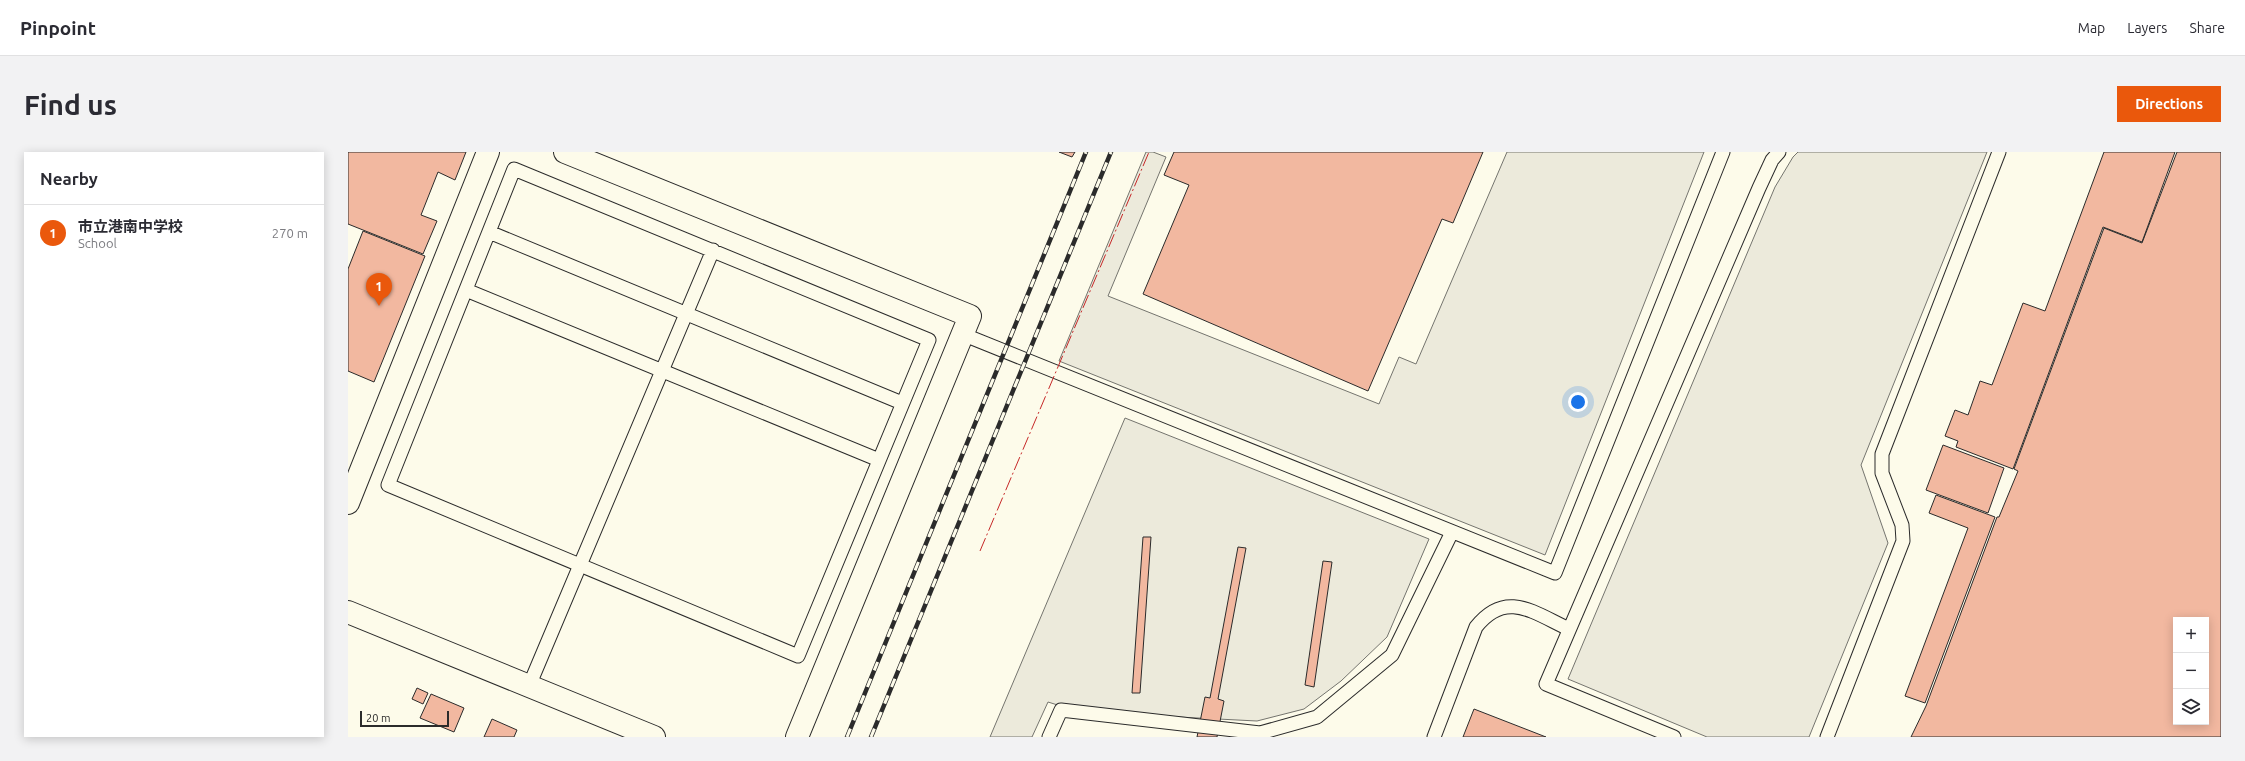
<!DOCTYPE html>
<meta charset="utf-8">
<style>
body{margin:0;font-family:Ubuntu,"Noto Sans JP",sans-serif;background:#f2f2f3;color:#2b2b33}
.controls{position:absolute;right:12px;bottom:12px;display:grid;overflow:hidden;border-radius:0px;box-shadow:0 2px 10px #0003}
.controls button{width:36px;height:36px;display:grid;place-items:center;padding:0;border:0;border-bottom:1px solid #e1e1e2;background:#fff;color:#2b2b33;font:20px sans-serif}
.scale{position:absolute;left:12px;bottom:10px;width:89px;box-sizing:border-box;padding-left:4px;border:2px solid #2b2b2b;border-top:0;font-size:11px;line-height:14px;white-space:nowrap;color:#2b2b2b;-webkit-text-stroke:3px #fdfbea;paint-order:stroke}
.you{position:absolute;left:1230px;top:250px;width:14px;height:14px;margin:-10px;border:3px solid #fff;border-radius:50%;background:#1a73e8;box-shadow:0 0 0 6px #1a73e833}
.badge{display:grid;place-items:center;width:26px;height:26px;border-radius:50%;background:#ea580c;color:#fff;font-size:13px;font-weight:700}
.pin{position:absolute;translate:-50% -33px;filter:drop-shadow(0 1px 2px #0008)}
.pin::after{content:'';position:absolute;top:21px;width:14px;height:12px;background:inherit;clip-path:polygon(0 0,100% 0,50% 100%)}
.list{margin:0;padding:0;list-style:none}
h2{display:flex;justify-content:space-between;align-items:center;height:52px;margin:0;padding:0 16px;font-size:17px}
h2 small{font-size:13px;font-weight:400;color:#7c7c81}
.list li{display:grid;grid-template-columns:26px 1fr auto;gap:12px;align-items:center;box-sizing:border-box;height:56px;padding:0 16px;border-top:1px solid #e1e1e2}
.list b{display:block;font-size:15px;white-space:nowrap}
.list p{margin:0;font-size:13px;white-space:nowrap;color:#7c7c81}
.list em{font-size:13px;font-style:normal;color:#7c7c81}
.icon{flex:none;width:22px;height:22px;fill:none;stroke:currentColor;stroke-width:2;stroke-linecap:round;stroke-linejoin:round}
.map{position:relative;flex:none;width:1873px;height:585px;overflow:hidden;border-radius:0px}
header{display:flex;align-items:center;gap:24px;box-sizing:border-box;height:56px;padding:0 20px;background:#fff;border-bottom:1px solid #e1e1e2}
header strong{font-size:19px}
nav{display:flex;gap:22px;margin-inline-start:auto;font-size:14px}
.intro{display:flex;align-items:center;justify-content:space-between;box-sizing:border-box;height:96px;padding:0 24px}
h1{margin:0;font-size:28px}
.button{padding:10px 18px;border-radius:0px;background:#ea580c;color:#fff;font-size:14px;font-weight:700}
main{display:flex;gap:24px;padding:0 24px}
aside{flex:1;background:#fff;border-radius:0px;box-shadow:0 2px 10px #0003}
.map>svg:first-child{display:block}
</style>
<header>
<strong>Pinpoint</strong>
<nav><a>Map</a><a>Layers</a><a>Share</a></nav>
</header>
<div class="intro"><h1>Find us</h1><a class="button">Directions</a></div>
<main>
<aside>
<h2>Nearby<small></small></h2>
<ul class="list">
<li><span class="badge">1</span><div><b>市立港南中学校</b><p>School</p></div><em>270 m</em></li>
</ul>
</aside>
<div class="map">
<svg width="1873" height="585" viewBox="0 0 1873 585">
<rect width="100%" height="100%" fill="#fdfbea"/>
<path fill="#eceadb" stroke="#74746e" d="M798,0H805L818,5L760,144L1031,252L1051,205L1068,212L1159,0H1356L1197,403L711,209Z
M1450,0H1639L1513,313L1540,391L1461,585H1359L1220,527L1427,35L1445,5Z
M777,266L1081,387L1039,485L993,529L956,557L909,569L732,560L700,550L684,585H642Z"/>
<path fill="#f2b8a0" stroke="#2b2b2b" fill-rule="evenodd" d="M0,0H118L107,28L90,20L73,63L89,69L75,102L0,72Z
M711,0H727L724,5Z
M826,0H1135L1105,71L1094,67L1020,239L795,142L841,33L816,23Z
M1756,0H1827L1794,90L1755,75L1665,317L1608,295L1610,289L1597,284L1607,258L1620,263L1632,229L1644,233L1675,151L1697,159Z
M1829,0H1873V585H1563L1578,554L1649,365H1651L1670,319L1666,317L1756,76L1794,91ZM1828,468H1858V570H1828Z
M15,79L77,104L26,230L0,219V117Z
M1595,293L1656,316L1640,361L1578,338Z
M1588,343L1647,365L1577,551L1557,544L1620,376L1581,361Z
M795,385H803L792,541H784Z
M890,395L898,396L870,547L876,549L869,585H849L857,545L862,546Z
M975,409L984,410L966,535L957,533Z
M69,536L80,541L75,552L64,547Z
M83,542L116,556L106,580L72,566Z
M1126,557L1198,585H1115Z
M144,567L169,578L166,585H136Z"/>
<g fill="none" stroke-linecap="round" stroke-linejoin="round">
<g stroke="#2b2b2b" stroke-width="15">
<path id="service" d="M166,17L581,188L450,504L40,333Z
M141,80L554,251
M118,138L531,308
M614,182L1207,421L1375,0
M181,534L365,98
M701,585L713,558L912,581L969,565L1044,503L1104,380
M1086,585L1128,475C1158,437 1186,461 1221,477
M1326,585L1198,532L1411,36L1424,8L1431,0
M1479,585L1555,389L1554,373L1534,321V302L1651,0"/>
</g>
<g stroke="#2b2b2b" stroke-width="24">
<path id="minor" d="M217,0L622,164L449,585
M0,351L140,0"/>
</g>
<g stroke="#2b2b2b" stroke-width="24">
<path id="tertiary" d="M0,460L306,585"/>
</g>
<use href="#service" stroke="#fdfbea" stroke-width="13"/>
<use href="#minor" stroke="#fdfbea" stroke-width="22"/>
<use href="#tertiary" stroke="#fdfbea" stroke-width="22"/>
<g stroke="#2b2b2b" stroke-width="4.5">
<path id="rail" d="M499,585L738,0
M523,585L763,0"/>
</g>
<use href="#rail" stroke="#fdfbea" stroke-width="3" stroke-dasharray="9" stroke-linecap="butt"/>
<path stroke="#c62828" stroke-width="1" stroke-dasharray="14 3 2 3" stroke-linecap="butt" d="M632,399L801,0"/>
</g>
</svg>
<div class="controls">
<button>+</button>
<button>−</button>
<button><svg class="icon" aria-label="layers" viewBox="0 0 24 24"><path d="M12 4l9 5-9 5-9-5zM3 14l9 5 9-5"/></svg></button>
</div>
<div class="scale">20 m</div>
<div class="you"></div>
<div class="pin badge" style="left:31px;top:154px">1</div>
</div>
</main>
